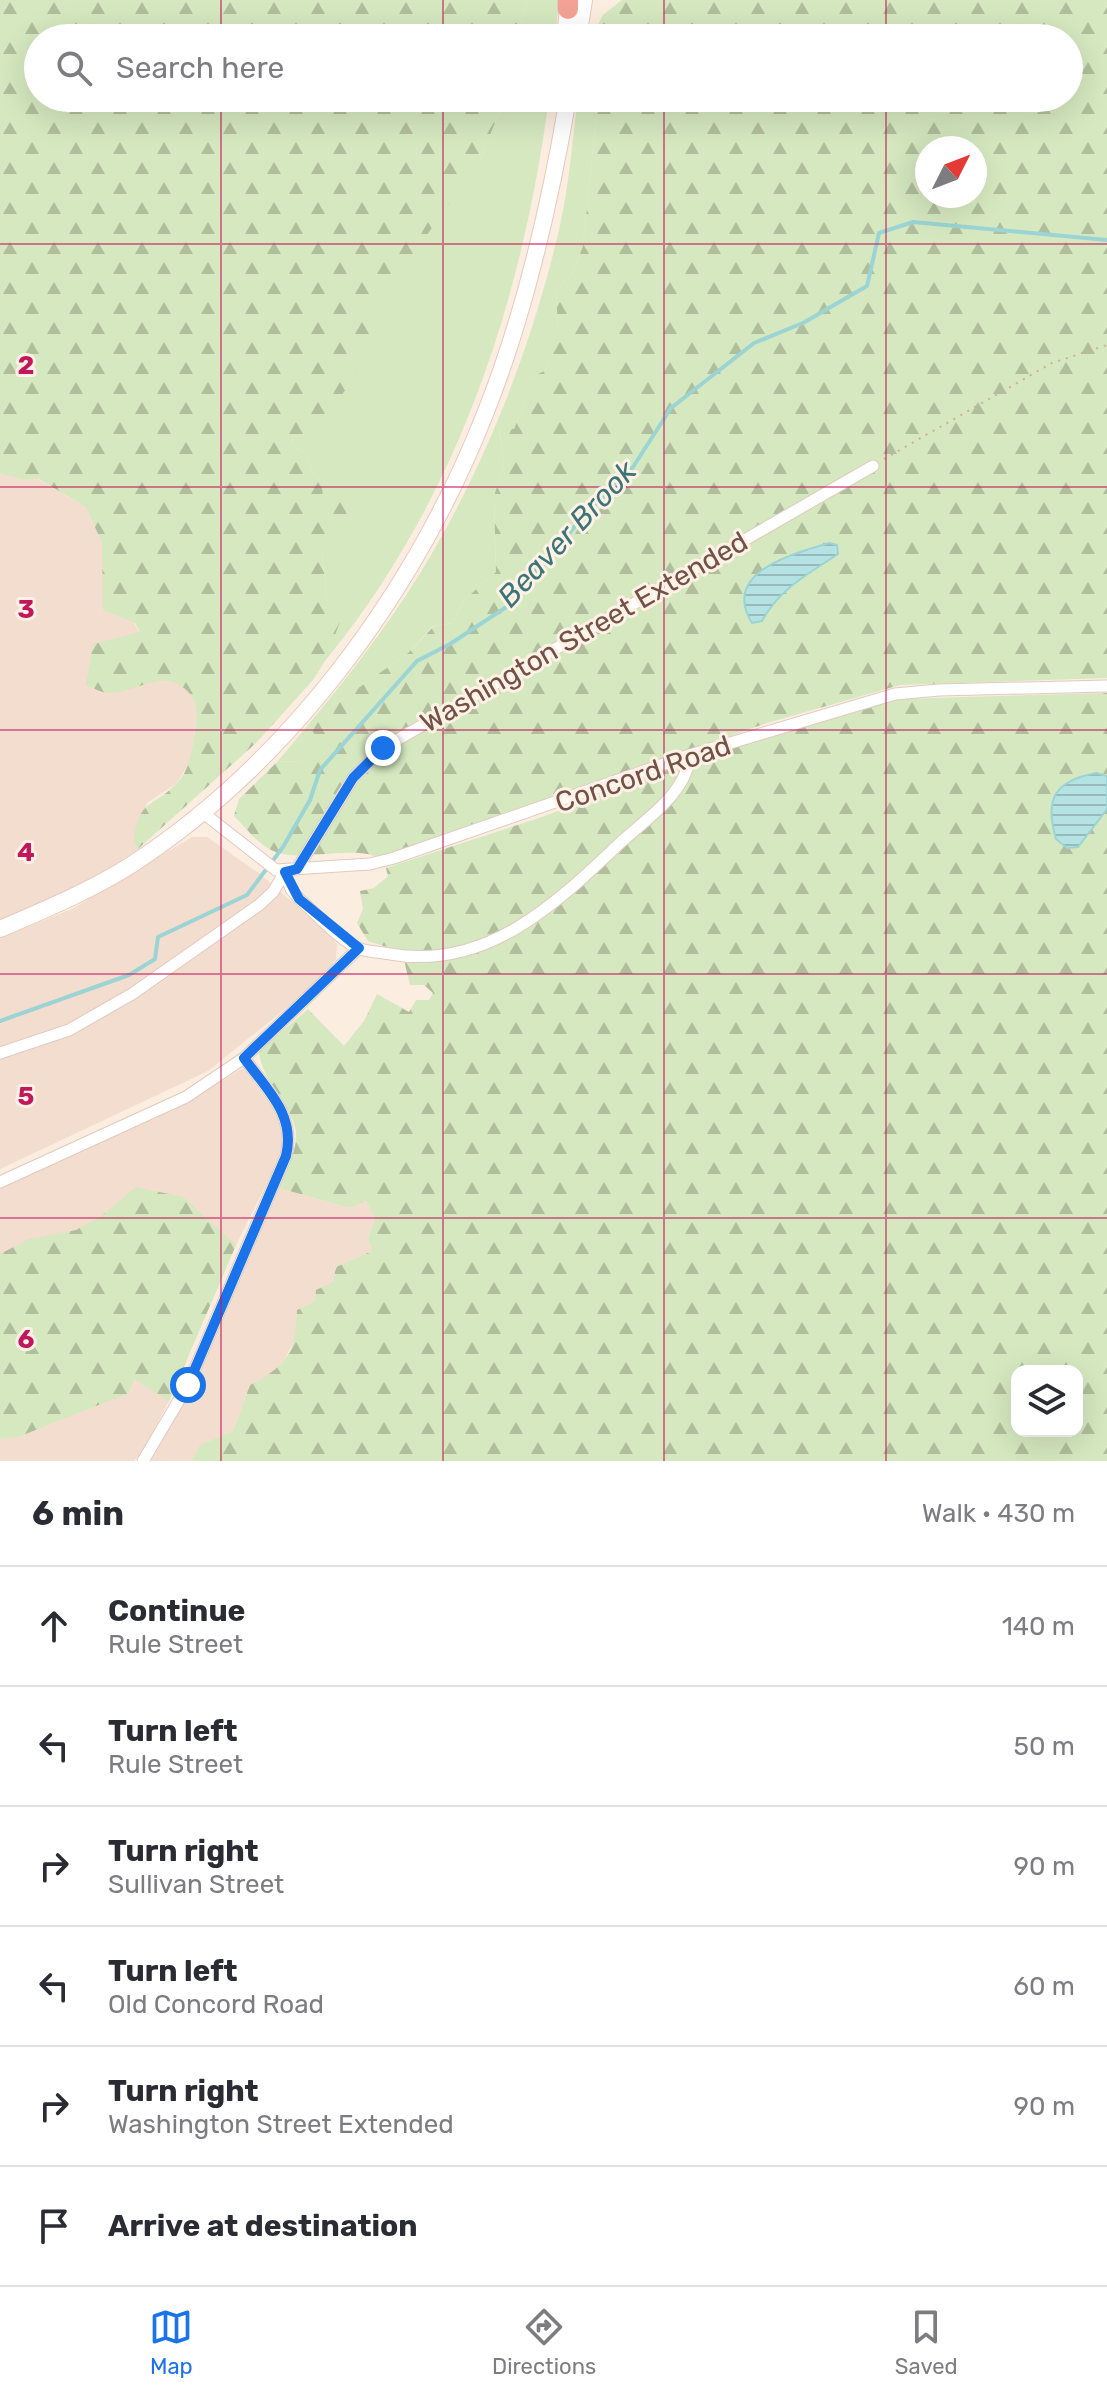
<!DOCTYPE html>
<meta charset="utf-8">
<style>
body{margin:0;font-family:Rubik,sans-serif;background:#f2f2f3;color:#2b2b33}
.controls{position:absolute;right:24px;bottom:24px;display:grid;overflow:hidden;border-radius:16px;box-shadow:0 8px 32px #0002}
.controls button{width:72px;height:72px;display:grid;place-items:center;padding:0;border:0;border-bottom:2px solid #e1e1e2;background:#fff;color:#2b2b33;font:40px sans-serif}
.compass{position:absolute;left:915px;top:136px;width:72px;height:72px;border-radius:50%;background:#fff;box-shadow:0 8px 32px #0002;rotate:48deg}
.stop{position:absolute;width:24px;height:24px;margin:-18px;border:6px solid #1a73e8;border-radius:50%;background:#fff}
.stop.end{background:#1a73e8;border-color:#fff;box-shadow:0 2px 8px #0008}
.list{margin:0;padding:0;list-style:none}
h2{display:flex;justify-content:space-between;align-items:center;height:104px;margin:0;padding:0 32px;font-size:34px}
h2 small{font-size:26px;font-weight:400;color:#7c7c81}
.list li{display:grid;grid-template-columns:52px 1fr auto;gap:24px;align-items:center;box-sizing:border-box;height:120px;padding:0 32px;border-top:2px solid #e1e1e2}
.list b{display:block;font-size:30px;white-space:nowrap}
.list p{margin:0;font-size:26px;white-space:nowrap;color:#7c7c81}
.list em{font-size:26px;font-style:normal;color:#7c7c81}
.icon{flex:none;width:44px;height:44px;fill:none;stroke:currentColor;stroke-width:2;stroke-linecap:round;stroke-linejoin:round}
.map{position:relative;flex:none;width:1107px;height:1461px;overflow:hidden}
.search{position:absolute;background:#fff;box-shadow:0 8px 32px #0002;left:24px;right:24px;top:24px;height:88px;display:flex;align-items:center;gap:20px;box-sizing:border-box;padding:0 28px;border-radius:44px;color:#7c7c81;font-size:30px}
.sheet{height:824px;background:#fff}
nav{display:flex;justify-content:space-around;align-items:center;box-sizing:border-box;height:112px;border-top:2px solid #e1e1e2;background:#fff;font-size:22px;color:#7c7c81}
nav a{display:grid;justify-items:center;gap:4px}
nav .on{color:#1a73e8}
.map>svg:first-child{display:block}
</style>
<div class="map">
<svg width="1107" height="1461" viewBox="0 0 1107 1461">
<defs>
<pattern id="forest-firs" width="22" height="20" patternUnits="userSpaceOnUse" patternTransform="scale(2)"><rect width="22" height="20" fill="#d5e8bf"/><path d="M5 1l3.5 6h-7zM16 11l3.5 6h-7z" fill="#b1be9d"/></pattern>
<pattern id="water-rules" width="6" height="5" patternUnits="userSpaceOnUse" patternTransform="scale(2)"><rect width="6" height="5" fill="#b5e3e4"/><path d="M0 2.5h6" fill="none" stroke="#98babb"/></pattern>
</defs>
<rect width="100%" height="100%" fill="#fbeddf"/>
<path fill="#f3ddce" d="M6,472L24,480L36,478L86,507L102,543L104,574L140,633L94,644L91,669L176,681L193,695L197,714L191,760L177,783L147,803L134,844L138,849L93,881L0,921V473Z
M192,837H207L260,874L329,934L337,944L336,959L321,980L208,1071L0,1169V938L72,909Z
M243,1068L273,1108L285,1134L279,1159L236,1245L169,1401L143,1451L134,1461H0V1186L186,1103Z
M279,1188L350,1208L366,1201L375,1219L368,1238L372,1251L336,1267L333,1282L315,1301L297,1310L296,1336L280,1369L250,1385L233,1431L201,1445L192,1461H151L196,1379Z"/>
<path fill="#d5e8bf" d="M527,0H559L555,38H517Z
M505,98H549C522,302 457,500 325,661L339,622L327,604L322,552L331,528L321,495V480L315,478L307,454L291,444L292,435L310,438L349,385L358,321L480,160Z
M578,98H598L583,246L573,272L556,291L558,329L547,346L548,369L526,380V400L514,429H499L504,465L494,496L496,572L464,600L453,623L433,626L408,653L323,713L322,741L303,761L277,762C316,716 355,669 390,619C470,505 527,366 559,230C569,188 572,142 578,98Z"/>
<path fill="url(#forest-firs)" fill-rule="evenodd" d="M0,0H527L517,38H38V98H505L480,160L395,280L359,320L373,325L378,331L349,385L310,439L292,435L291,444L307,454L315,478L321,480L324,504L339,499L348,507L344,522L331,528L336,539L331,551L322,553L327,604L340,622L325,661L313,680L257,742L138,849L134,844C137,799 152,809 177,783C190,770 192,750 195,732C197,715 199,700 184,688C161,669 135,693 109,693C102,693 93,688 86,685L93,644L140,632L135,623L103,610L102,543L86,507L37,478L24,480L0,473Z
M622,0H1107V678L900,685L767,723L515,813L377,857C345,844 303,865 271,850C258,844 244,826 234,816L239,799L277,762L303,761L321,741L311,730L323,713L408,653L434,626L453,623L464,600L496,572L494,496L504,465L499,428L514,429L526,400V380L548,369L546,346L558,329L556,291L573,272L583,246L598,98H1069V38H591L603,15ZM927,148H975V196H927Z
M1107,693V1461H192L200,1445L233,1431L250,1385C288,1365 295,1354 297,1310L315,1301L316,1290L333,1282L336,1267L372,1251L368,1238L375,1219L366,1201L350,1208L279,1188C285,1172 298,1150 296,1132C293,1105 261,1081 259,1051L308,1009L344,1046L364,1021L377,994L409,1012L416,1000H429L433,993L424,985H410L402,952L368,941L357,923L363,909L360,891L374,888L388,876L386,868L542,817L696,759L897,699ZM1017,1371H1077V1431H1017Z
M136,1187L183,1197L236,1245L169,1401L134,1379L129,1393L18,1437L0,1439V1254L29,1239L76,1230L100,1217Z"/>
<path fill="url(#water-rules)" stroke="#9bd4d5" stroke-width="2" d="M829,543L837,545L838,554C808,574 779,589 762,621L752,623C720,571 795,554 829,543Z
M1096,773L1107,776V809L1078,847L1067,848L1056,839C1044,798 1055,781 1096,773Z"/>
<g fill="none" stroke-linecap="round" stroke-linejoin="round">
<path stroke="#9bd4d5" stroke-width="4" d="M0,1021L129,975L155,959L158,937L247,895L283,847L310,800L320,770L417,661L450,644L514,602L580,520L633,467L671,408L754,343L803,323L867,286L879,233L913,222L1107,240"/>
<g stroke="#e1cabf" stroke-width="13">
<path id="street" d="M202,812L276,870L370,864L394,858L690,755L895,694L939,690L1107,686
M297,869L353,778L383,748L873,466
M285,872L291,889L299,899C317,914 339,940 360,949C369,952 381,952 390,954C486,971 556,904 620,843C646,819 687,793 690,755
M0,1053L69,1030L132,994L259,905L273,892L285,872
M0,1182L186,1097L244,1058L359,948
M143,1461L188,1385L286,1156C296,1115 267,1090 244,1058"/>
</g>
<g stroke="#e6cabc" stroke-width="18">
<path id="secondary" d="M565,38L569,0
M578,38L584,0
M0,929C44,910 90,891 131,865C291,761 415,591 485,414C525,314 550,204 568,98"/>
</g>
<g stroke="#d7cecc" stroke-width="22">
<path id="highway" d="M568,0V9"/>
</g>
<path stroke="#d4aa9b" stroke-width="2" stroke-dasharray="2 6" stroke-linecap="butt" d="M884,459L1052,363L1107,345"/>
<use href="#street" stroke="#fff" stroke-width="11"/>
<use href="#secondary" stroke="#fff" stroke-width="16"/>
<use href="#highway" stroke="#f5a296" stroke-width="20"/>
</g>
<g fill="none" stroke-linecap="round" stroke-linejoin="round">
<path stroke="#1a73e8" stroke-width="10" d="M188,1385L286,1156C296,1115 267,1090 244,1058L359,948L299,899L285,872L297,869L353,778L383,748"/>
</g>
<path fill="none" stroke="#c2185b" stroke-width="2" stroke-opacity="0.55" d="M221,0V38M443,0V38M664,0V38M886,0V38M221,98V1461M443,98V1461M664,98V1461M886,98V1461M0,244H1107M0,487H1107M0,730H1107M0,974H1107M0,1218H1107"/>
<g text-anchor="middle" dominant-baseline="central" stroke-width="6" stroke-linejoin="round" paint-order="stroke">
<g font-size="28" fill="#715148" stroke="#fff1e5">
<text transform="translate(584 632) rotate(-30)">Washington Street Extended</text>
<text transform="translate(643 774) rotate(-19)">Concord Road</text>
</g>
<g font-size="30" font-style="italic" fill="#3c7577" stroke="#fff1e5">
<text transform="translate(567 534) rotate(-47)">Beaver Brook</text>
</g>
</g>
<g font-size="26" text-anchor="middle" font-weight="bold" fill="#c2185b" stroke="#fff1e5" stroke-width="6" stroke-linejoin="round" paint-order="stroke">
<text x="26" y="374">2</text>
<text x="26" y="618">3</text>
<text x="26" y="861">4</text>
<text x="26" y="1105">5</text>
<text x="26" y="1348">6</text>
</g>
</svg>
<div class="controls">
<button><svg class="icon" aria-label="layers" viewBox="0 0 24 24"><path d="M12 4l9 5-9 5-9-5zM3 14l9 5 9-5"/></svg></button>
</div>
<svg class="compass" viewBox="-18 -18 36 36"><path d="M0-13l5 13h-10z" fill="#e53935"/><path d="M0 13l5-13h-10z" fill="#7c7c81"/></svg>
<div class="stop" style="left:188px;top:1385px"></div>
<div class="stop end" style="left:383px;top:748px"></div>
<div class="search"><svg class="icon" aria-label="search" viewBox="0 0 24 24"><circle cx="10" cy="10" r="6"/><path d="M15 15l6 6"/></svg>Search here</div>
</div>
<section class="sheet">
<h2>6 min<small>Walk · 430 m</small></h2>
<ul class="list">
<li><svg class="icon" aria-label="ahead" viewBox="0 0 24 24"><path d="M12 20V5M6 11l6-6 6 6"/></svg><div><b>Continue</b><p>Rule Street</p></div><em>140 m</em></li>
<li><svg class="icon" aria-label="left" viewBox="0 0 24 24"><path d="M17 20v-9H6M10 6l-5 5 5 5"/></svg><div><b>Turn left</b><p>Rule Street</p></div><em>50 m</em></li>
<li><svg class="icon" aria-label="right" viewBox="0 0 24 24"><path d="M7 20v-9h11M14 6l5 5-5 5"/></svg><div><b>Turn right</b><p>Sullivan Street</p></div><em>90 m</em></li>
<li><svg class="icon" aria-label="left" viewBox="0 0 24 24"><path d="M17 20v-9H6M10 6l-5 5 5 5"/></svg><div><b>Turn left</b><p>Old Concord Road</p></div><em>60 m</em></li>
<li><svg class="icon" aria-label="right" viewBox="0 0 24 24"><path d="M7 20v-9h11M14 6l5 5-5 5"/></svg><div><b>Turn right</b><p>Washington Street Extended</p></div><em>90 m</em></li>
<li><svg class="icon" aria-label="arrive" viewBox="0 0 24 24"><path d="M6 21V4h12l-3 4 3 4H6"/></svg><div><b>Arrive at destination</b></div></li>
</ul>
</section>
<nav>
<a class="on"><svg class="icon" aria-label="map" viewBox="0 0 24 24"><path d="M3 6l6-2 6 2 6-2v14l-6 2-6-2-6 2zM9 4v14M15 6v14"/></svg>Map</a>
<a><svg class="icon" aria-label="directions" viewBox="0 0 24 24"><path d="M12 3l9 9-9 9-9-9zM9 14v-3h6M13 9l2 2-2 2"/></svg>Directions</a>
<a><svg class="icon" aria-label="saved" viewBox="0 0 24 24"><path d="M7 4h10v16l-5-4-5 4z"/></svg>Saved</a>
</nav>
